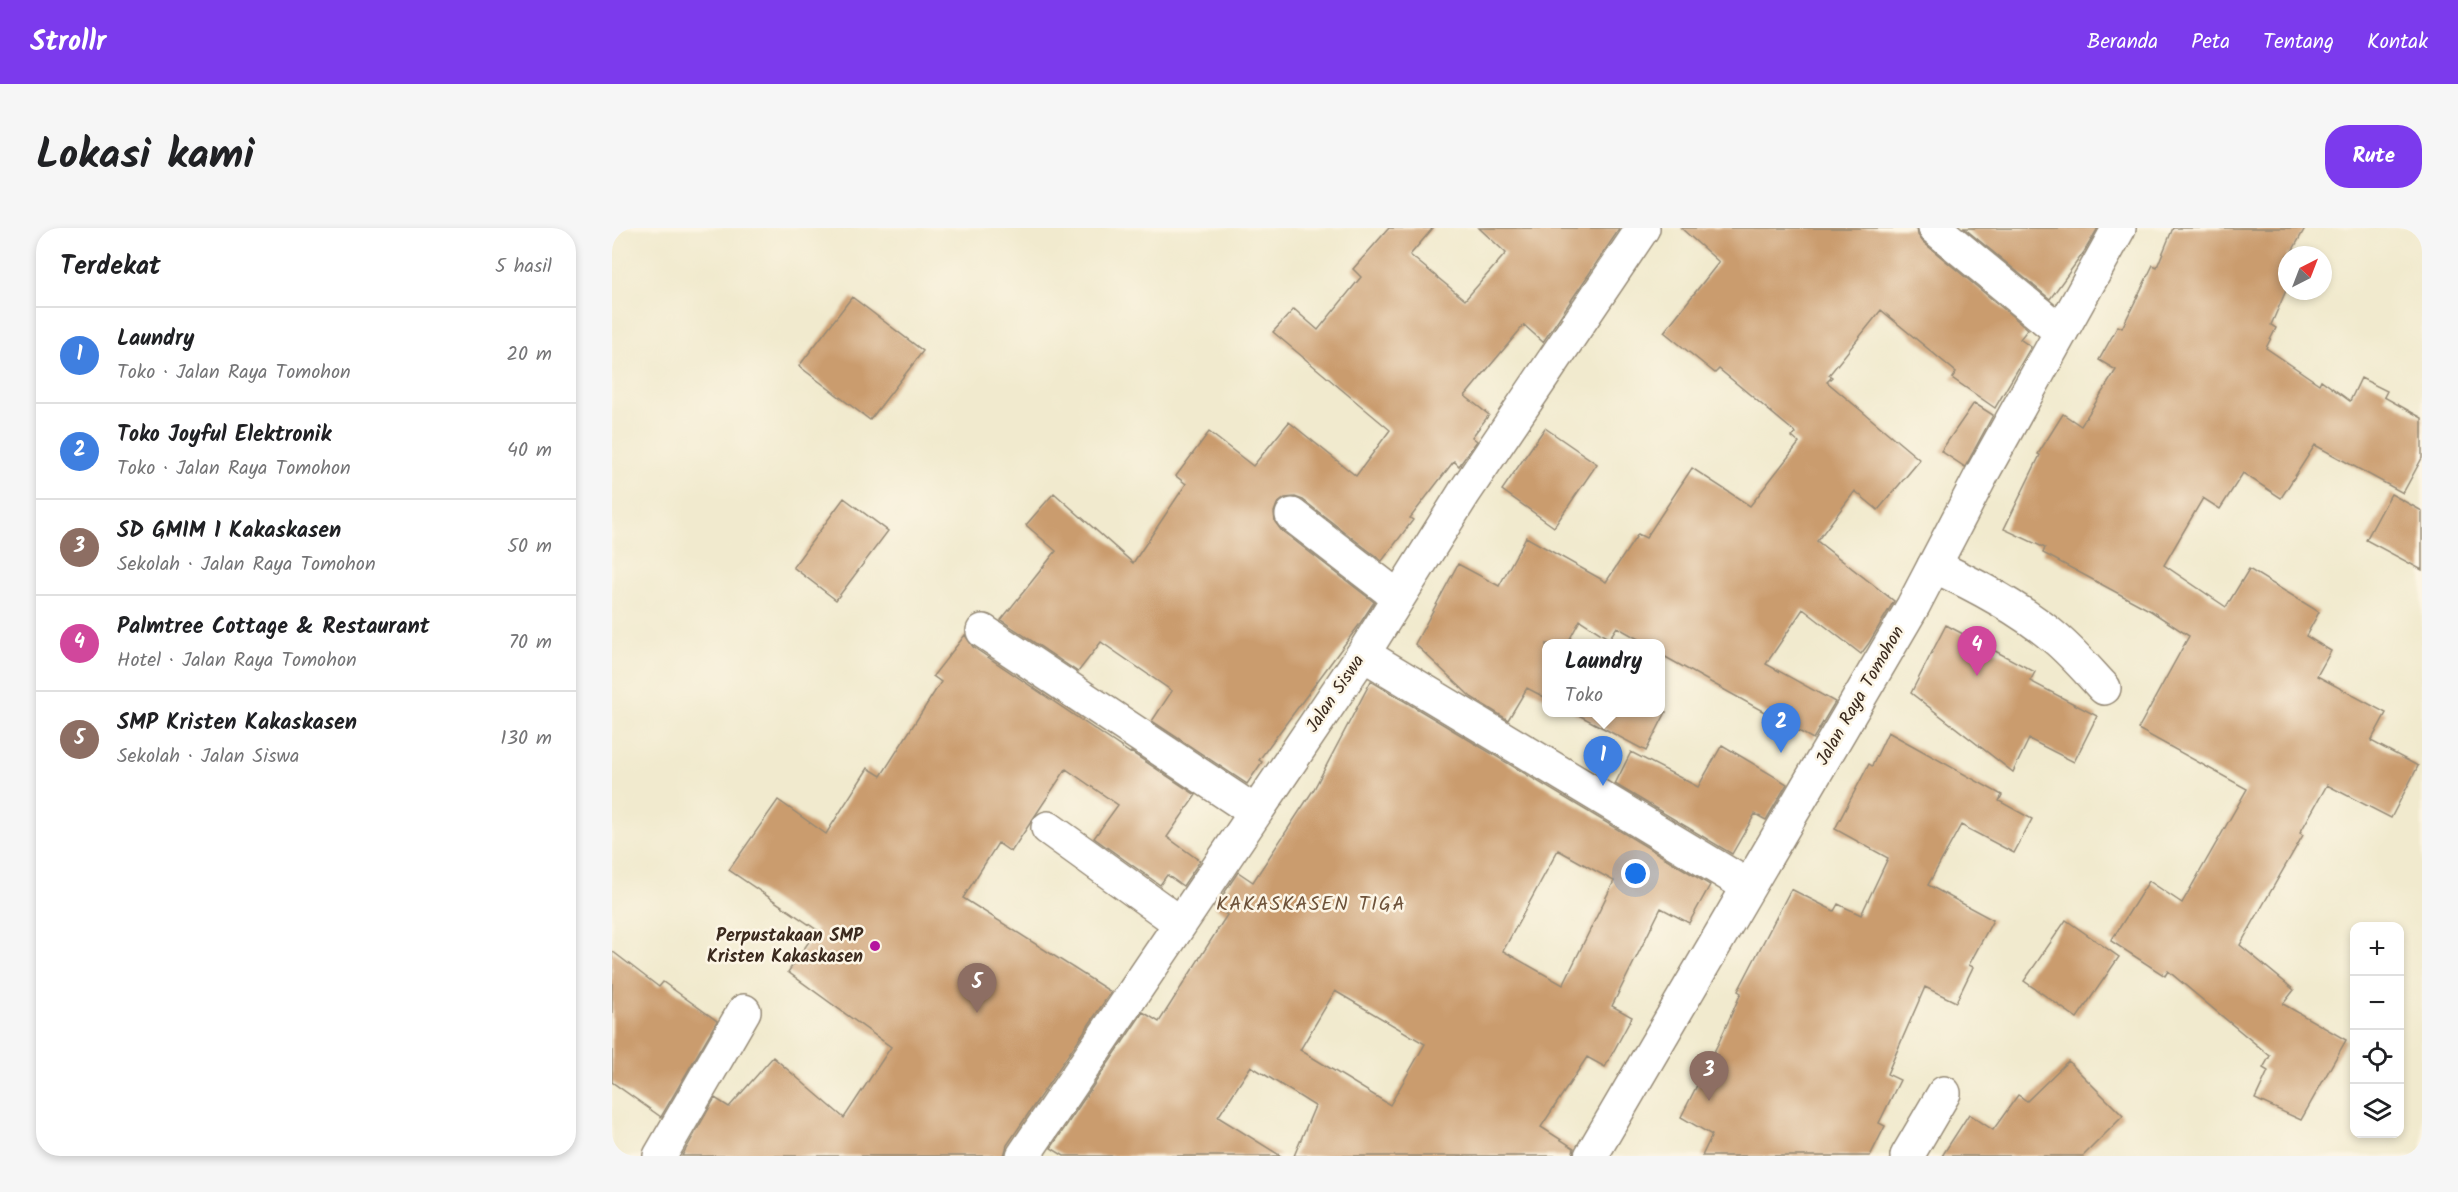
<!DOCTYPE html>
<html lang="id">
<meta charset="utf-8">
<style>
body{margin:0;font-family:Kalam,sans-serif;background:#f6f6f6;color:#202124}
.controls{position:absolute;right:18px;bottom:18px;display:grid;overflow:hidden;border-radius:12px;box-shadow:0 3px 9px #0003}
.controls button{width:54px;height:54px;display:grid;place-items:center;padding:0;border:0;border-bottom:2px solid #e0e0e0;background:#fff;color:#202124;font:30px sans-serif}
.compass{position:absolute;left:1666px;top:18px;width:54px;height:54px;border-radius:50%;background:#fff;box-shadow:0 3px 9px #0003;rotate:42deg}
.you{position:absolute;left:1024px;top:646px;width:21px;height:21px;margin:-15px;border:4px solid #fff;border-radius:50%;background:#1a73e8;box-shadow:0 0 0 9px #1a73e833}
.badge{display:grid;place-items:center;width:39px;height:39px;border-radius:50%;background:#7c3aed;color:#fff;font-size:20px;font-weight:700}
.pin{position:absolute;translate:-50% -50px;filter:drop-shadow(0 2px 3px #0008)}
.pin::after{content:'';position:absolute;top:32px;width:21px;height:18px;background:inherit;clip-path:polygon(0 0,100% 0,50% 100%)}
.popup{position:absolute;left:930px;top:411px;width:123px;height:78px;box-sizing:border-box;display:grid;place-content:center;border-radius:12px;background:#fff;filter:drop-shadow(0 2px 4px #0005);font-size:20px;white-space:nowrap;color:#757577}
.popup b{font-size:22px;color:#202124}
.popup::after{content:'';position:absolute;left:50%;top:100%;margin-left:-12px;border:12px solid transparent;border-top-color:#fff}
.list{margin:0;padding:0;list-style:none}
h2{display:flex;justify-content:space-between;align-items:center;height:78px;margin:0;padding:0 24px;font-size:26px}
h2 small{font-size:20px;font-weight:400;color:#757577}
.list li{display:grid;grid-template-columns:39px 1fr auto;gap:18px;align-items:center;box-sizing:border-box;height:96px;padding:0 24px;border-top:2px solid #e0e0e0}
.list b{display:block;font-size:22px;white-space:nowrap}
.list p{margin:0;font-size:20px;white-space:nowrap;color:#757577}
.list em{font-size:20px;font-style:normal;color:#757577}
.icon{flex:none;width:33px;height:33px;fill:none;stroke:currentColor;stroke-width:2;stroke-linecap:round;stroke-linejoin:round}
.map{position:relative;flex:none;width:1810px;height:928px;overflow:hidden;border-radius:24px}
header{display:flex;align-items:center;gap:36px;box-sizing:border-box;height:84px;padding:0 30px;background:#7c3aed;color:#fff}
header strong{font-size:28px}
nav{display:flex;gap:33px;margin-inline-start:auto;font-size:21px}
.intro{display:flex;align-items:center;justify-content:space-between;box-sizing:border-box;height:144px;padding:0 36px}
h1{margin:0;font-size:42px}
.button{padding:15px 27px;border-radius:24px;background:#7c3aed;color:#fff;font-size:21px;font-weight:700}
main{display:flex;gap:36px;padding:0 36px}
aside{flex:1;background:#fff;border-radius:24px;box-shadow:0 3px 9px #0003}
.map>svg:first-child{display:block}
</style>
<header>
<strong>Strollr</strong>
<nav><a>Beranda</a><a>Peta</a><a>Tentang</a><a>Kontak</a></nav>
</header>
<div class="intro"><h1>Lokasi kami</h1><a class="button">Rute</a></div>
<main>
<aside>
<h2>Terdekat<small>5 hasil</small></h2>
<ul class="list">
<li><span class="badge" style="background:#3f7fe0">1</span><div><b>Laundry</b><p>Toko · Jalan Raya Tomohon</p></div><em>20 m</em></li>
<li><span class="badge" style="background:#3f7fe0">2</span><div><b>Toko Joyful Elektronik</b><p>Toko · Jalan Raya Tomohon</p></div><em>40 m</em></li>
<li><span class="badge" style="background:#8d6e63">3</span><div><b>SD GMIM 1 Kakaskasen</b><p>Sekolah · Jalan Raya Tomohon</p></div><em>50 m</em></li>
<li><span class="badge" style="background:#d1479c">4</span><div><b>Palmtree Cottage &amp; Restaurant</b><p>Hotel · Jalan Raya Tomohon</p></div><em>70 m</em></li>
<li><span class="badge" style="background:#8d6e63">5</span><div><b>SMP Kristen Kakaskasen</b><p>Sekolah · Jalan Siswa</p></div><em>130 m</em></li>
</ul>
</aside>
<div class="map">
<svg width="1810" height="928" viewBox="0 0 1810 928">
<rect width="100%" height="100%" fill="#fcf5e5"/>
<filter id="ink" filterUnits="userSpaceOnUse"><feTurbulence type="fractalNoise" baseFrequency=".0167" numOctaves="2"/><feDisplacementMap in="SourceGraphic" scale="12" xChannelSelector="R" yChannelSelector="G"/><feConvolveMatrix kernelMatrix="1 2 1 2 8 2 1 2 1" color-interpolation-filters="sRGB"/></filter>
<filter id="wash" filterUnits="userSpaceOnUse"><feTurbulence type="fractalNoise" baseFrequency=".008" numOctaves="4" result="noise"/><feDisplacementMap in="SourceGraphic" scale="24" xChannelSelector="R" yChannelSelector="G"/><feGaussianBlur stdDeviation="1.35" result="paint"/><feColorMatrix in="noise" values="0 0 0 0 0 0 0 0 0 0 0 0 0 0 0 0 0 1.4 0 .05"/><feComposite in="paint" operator="in"/></filter>
<g filter="url(#wash)">
<rect width="100%" height="100%" fill="#f1eace"/>
<g id="blocks">
<path fill="#ca9c6e" fill-rule="evenodd" d="M777,0H821L798,27L853,72L894,25L867,0H1008L931,114L912,97L853,168L877,187L860,209L865,213L847,238L842,233L798,290L801,292L770,333L691,272L683,269L673,270L665,276L662,284L663,294L669,302L762,374L747,397L647,532L650,534L635,556L540,493L560,463L489,414L466,444L389,392L444,323L414,297L442,265L521,335L574,256L564,248L597,204L641,238L677,194L744,248L778,202L661,104L682,81L706,102L749,49L741,41Z
M1069,0H1305L1306,7L1311,14L1416,101L1408,111L1419,119L1383,180L1340,150L1344,144L1269,82L1217,147L1220,149L1215,154L1308,232L1266,282L1243,263L1205,313L1282,373L1257,415L1249,426L1191,381L1154,436L1223,474L1201,511L1048,426V416H1035L1005,399L997,411L968,392L955,416H934V470L915,460L896,492L859,469L803,416L846,336L887,358L914,309L994,354L1026,306L1034,310L1080,240L1138,278L1187,215L1180,209L1184,205L1107,141L1103,145L1052,104L1107,34Z
M1352,0H1486L1472,24L1438,71Z
M1561,0H1693L1678,27H1675V60L1659,97L1664,100L1654,120L1707,156L1709,152L1738,173L1749,150L1775,163L1772,169L1810,190V230L1791,265L1703,217L1669,270L1631,245L1608,281L1591,270L1552,337L1614,379L1637,341L1707,384L1694,408L1719,423L1705,448L1774,485L1759,513L1806,538L1779,590L1715,557L1688,605L1691,607L1628,717L1682,762L1671,776L1734,812L1689,892L1643,871L1656,843L1651,840L1658,828L1556,743L1553,748L1499,713L1537,653L1570,675L1635,561L1526,501L1577,408L1539,383L1431,325L1433,320L1392,301L1428,227L1426,226L1451,186L1469,198L1504,142L1487,132L1506,98L1510,100L1541,37L1545,39Z
M240,69L311,123L258,192L187,138Z
M1362,175L1381,187L1353,239L1329,223Z
M933,200L985,236L942,299L890,262Z
M1779,266L1810,283V342L1754,312Z
M232,270L276,303L224,372L181,339Z
M1334,397L1423,444L1418,453L1485,488L1462,534L1417,511L1401,544L1299,465Z
M353,407L361,419L518,525L519,524L584,567L555,609L588,633L571,658L555,647L548,657L482,610L506,577L454,541L399,624L386,615L351,670L499,764L395,917L392,928H70L103,870L117,879L161,829L232,890L279,819L176,744L205,702L117,642L166,572L214,606L256,540L269,548L329,454L321,448Z
M759,453L1098,657L1077,695L1049,680L1000,778L1020,789L993,839L975,829L929,899L962,920L960,928H682L703,878L639,838L606,889L669,928H452L439,920L531,784L547,794L615,687L603,679L626,644L641,654L702,561ZM946,622L1002,653L951,757L891,723ZM723,763L813,816L778,877L688,822Z
M961,484H1054L1034,523Z
M1276,504L1390,567L1387,573L1420,591L1402,625L1349,597L1316,657L1381,692L1357,737L1361,739L1344,774L1313,759L1275,846L1288,852L1267,895L1273,898L1258,928H1090L1100,907L1069,889L1107,814L1129,765L1126,763L1179,661L1222,683L1226,676L1249,687L1276,630L1223,601L1257,536L1260,538Z
M1110,517L1175,556L1154,592L1143,586L1120,626L1003,556L1019,524L1086,559Z
M1454,692L1507,729L1465,790L1412,753Z
M0,723L47,759L51,754L105,793L49,889L0,854Z
M1456,833L1511,888L1471,928H1330L1357,886L1381,902L1406,867L1415,873Z"/>
</g>
</g>
<g filter="url(#ink)">
<use href="#blocks" fill-opacity="0" stroke="#968a76" stroke-width="1.5"/>
<g fill="none" stroke-linecap="round" stroke-linejoin="round">
<g stroke="#968a76" stroke-width="36">
<path id="minor" d="M1323,0L1449,104
M680,287L786,369
M1322,338C1364,357 1407,380 1443,410C1461,425 1476,443 1492,460
M371,403L643,584
M751,426L1136,658
M436,600L568,695
M48,928L132,783
M411,928L751,426L852,265L1031,0
M1295,928L1332,865"/>
</g>
<g stroke="#968a76" stroke-width="36">
<path id="highway" d="M979,928L1301,378L1371,244L1507,0"/>
</g>
<use href="#minor" stroke="#fff" stroke-width="33"/>
<use href="#highway" stroke="#fff" stroke-width="33"/>
</g>
</g>
<circle fill="#b5179e" stroke="#fcf5e5" stroke-width="2" cx="263" cy="718" r="6"/>
<g text-anchor="middle" dominant-baseline="central" stroke-width="5" stroke-linejoin="round" paint-order="stroke">
<g font-size="18" fill="#3b2a1e" stroke="#fcf5e5">
<text transform="translate(724 466) rotate(-56)">Jalan Siswa</text>
<text transform="translate(1249 468) rotate(-60)">Jalan Raya Tomohon</text>
</g>
<g font-size="18" font-weight="bold" fill="#3b2a1e" stroke="#fcf5e5" text-anchor="end">
<text x="251" y="708">Perpustakaan SMP<tspan x="251" dy="21">Kristen Kakaskasen</tspan></text>
</g>
<g font-size="20" letter-spacing="1.5" fill="#6d523a" stroke="#fcf5e5">
<text x="699" y="677">KAKASKASEN TIGA</text>
</g>
</g>
</svg>
<div class="controls">
<button>+</button>
<button>−</button>
<button><svg class="icon" aria-label="locate" viewBox="0 0 24 24"><circle cx="12" cy="12" r="6"/><path d="M12 2v4M12 18v4M2 12h4M18 12h4"/></svg></button>
<button><svg class="icon" aria-label="layers" viewBox="0 0 24 24"><path d="M12 4l9 5-9 5-9-5zM3 14l9 5 9-5"/></svg></button>
</div>
<svg class="compass" viewBox="-18 -18 36 36"><path d="M0-13l5 13h-10z" fill="#e53935"/><path d="M0 13l5-13h-10z" fill="#757577"/></svg>
<div class="you"></div>
<div class="pin badge" style="left:991px;top:558px;background:#3f7fe0">1</div>
<div class="popup"><b>Laundry</b>Toko</div>
<div class="pin badge" style="left:1169px;top:525px;background:#3f7fe0">2</div>
<div class="pin badge" style="left:1097px;top:873px;background:#8d6e63">3</div>
<div class="pin badge" style="left:1365px;top:448px;background:#d1479c">4</div>
<div class="pin badge" style="left:365px;top:785px;background:#8d6e63">5</div>
</div>
</main>
